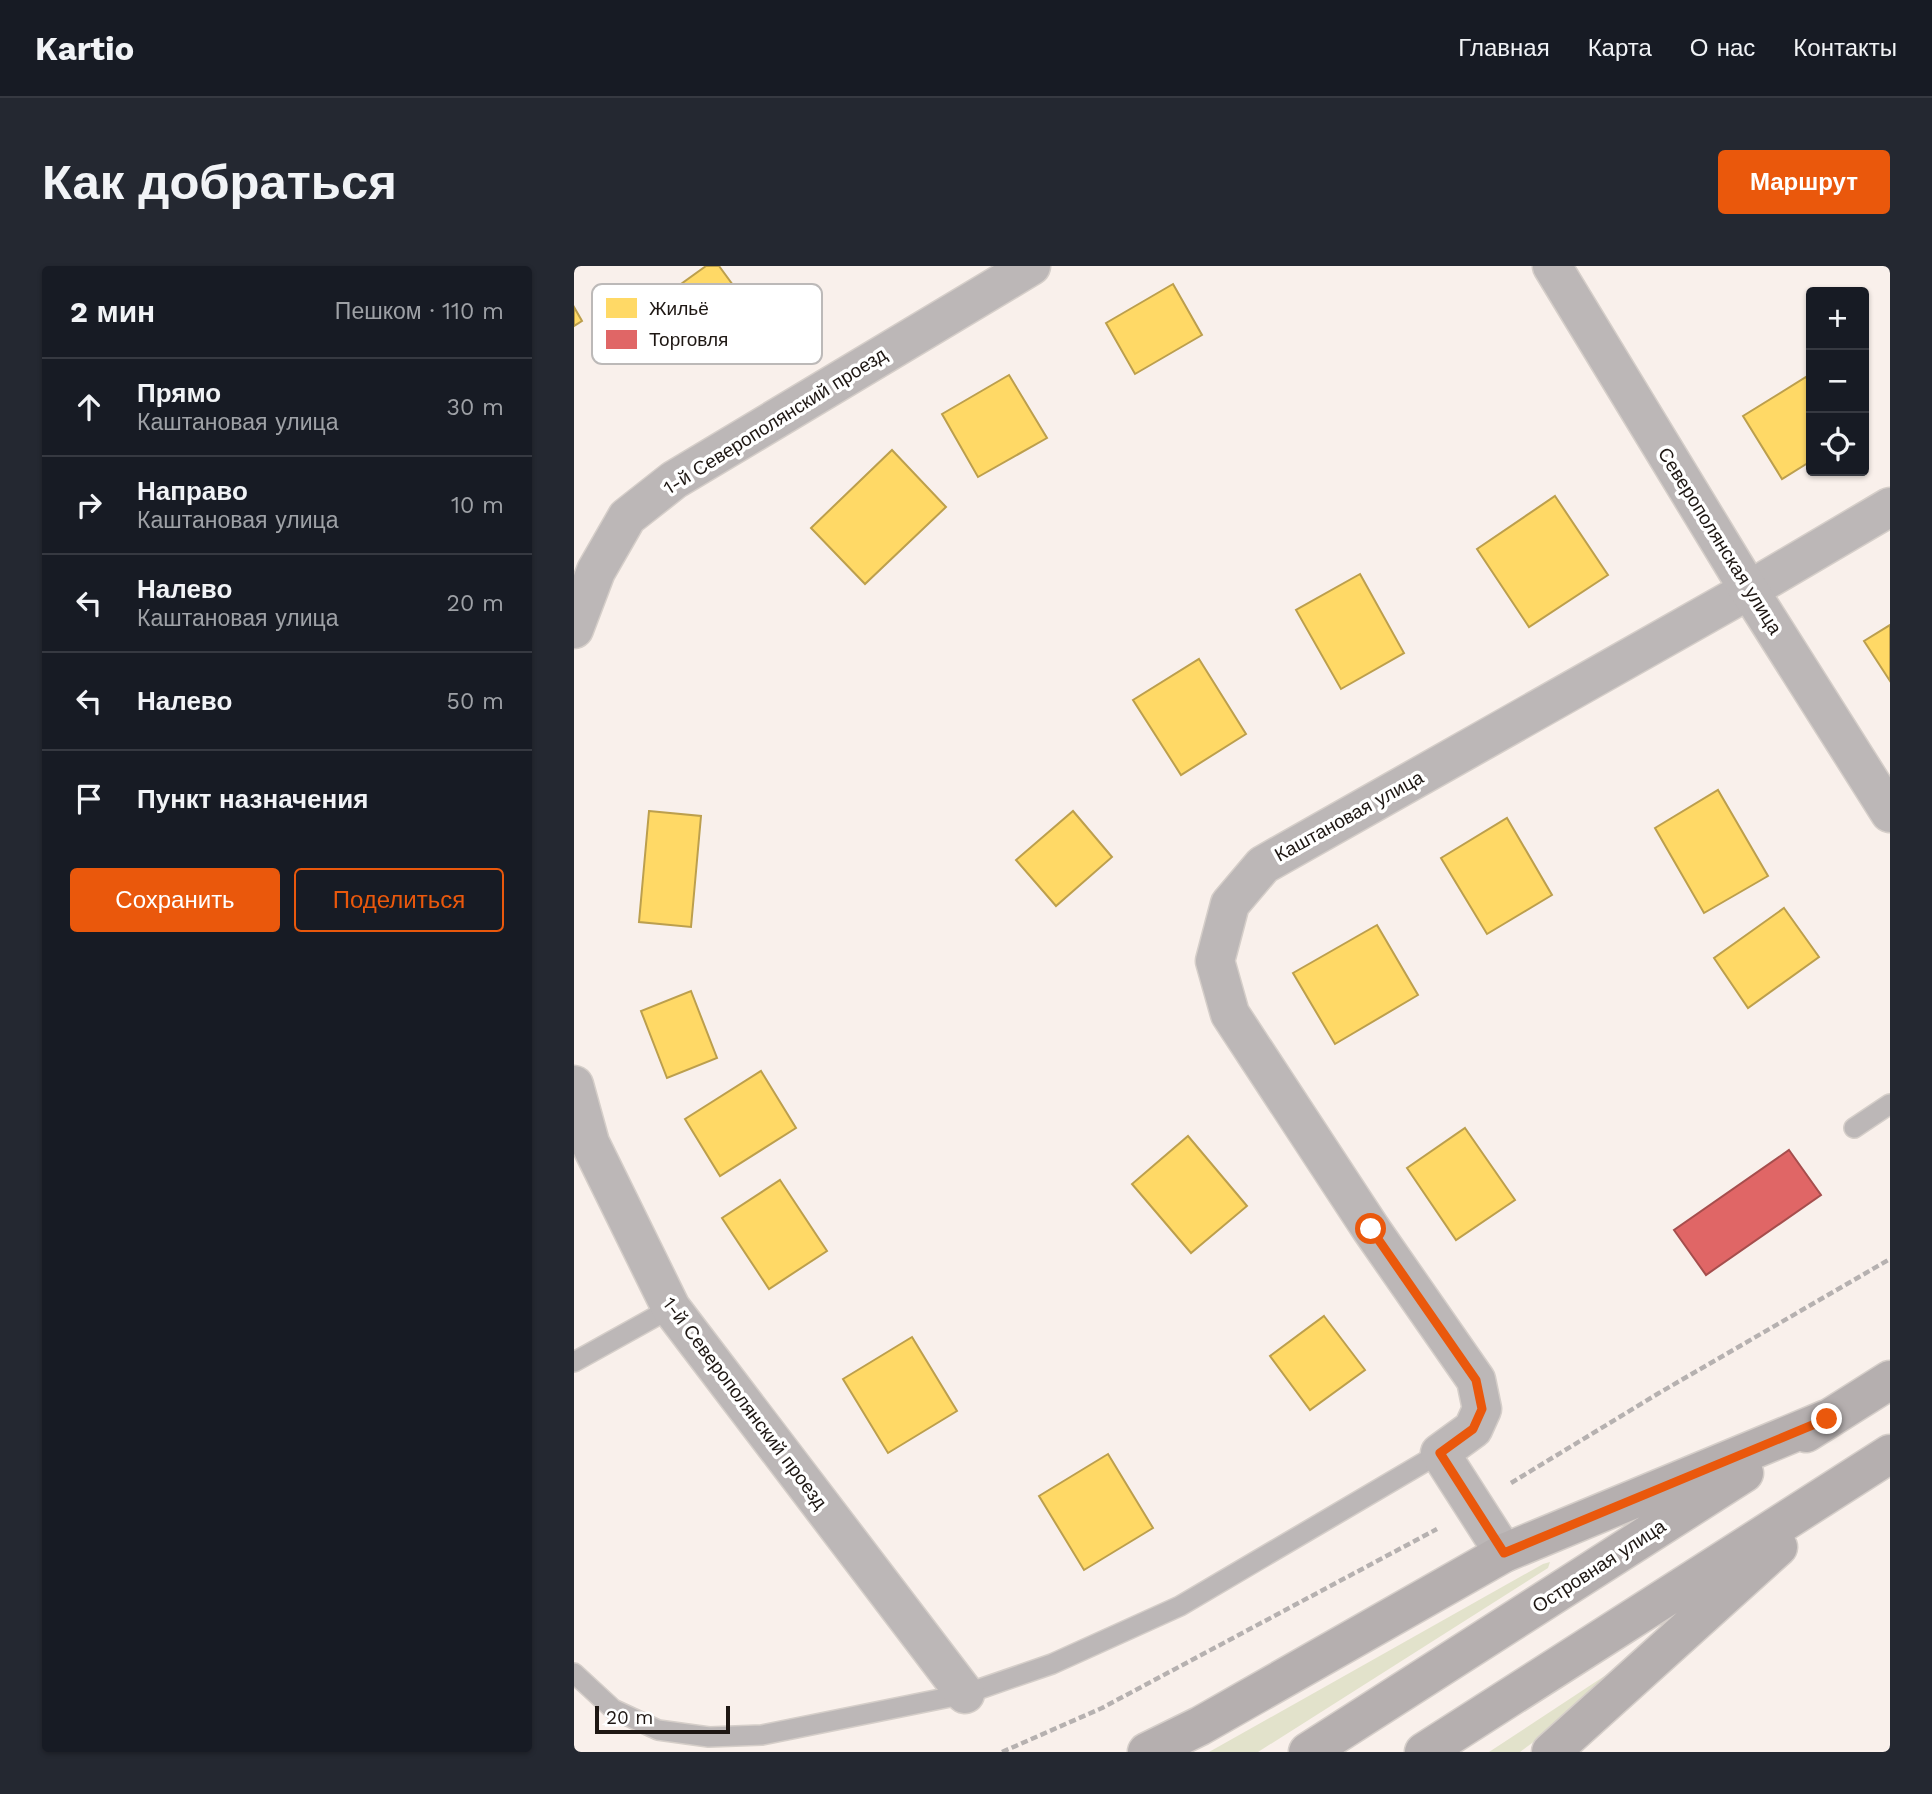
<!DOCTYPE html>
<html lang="ru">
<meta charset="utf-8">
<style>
body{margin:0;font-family:"Work Sans",sans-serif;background:#242831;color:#f1f3f6}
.controls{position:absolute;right:21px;top:21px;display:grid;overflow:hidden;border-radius:7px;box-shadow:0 2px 5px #0004}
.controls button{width:63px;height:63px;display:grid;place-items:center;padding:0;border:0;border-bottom:2px solid #363941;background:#171b24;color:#f1f3f6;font:35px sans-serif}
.scale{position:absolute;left:21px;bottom:18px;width:135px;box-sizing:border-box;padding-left:7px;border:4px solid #1e1713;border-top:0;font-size:19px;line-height:24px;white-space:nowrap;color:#1e1713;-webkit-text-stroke:5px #fff;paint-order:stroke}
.stop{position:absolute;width:21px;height:21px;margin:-16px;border:5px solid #ea580c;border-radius:50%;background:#fff}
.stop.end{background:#ea580c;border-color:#fff;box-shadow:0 2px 7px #0008}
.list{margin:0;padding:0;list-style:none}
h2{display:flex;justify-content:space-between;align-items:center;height:91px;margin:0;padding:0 28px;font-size:30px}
h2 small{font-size:23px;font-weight:400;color:#9ea1a6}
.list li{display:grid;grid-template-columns:46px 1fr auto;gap:21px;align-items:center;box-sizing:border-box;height:98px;padding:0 28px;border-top:2px solid #363941}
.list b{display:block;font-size:26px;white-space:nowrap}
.list p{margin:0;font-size:23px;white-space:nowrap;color:#9ea1a6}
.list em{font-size:23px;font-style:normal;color:#9ea1a6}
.actions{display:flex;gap:14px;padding:21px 28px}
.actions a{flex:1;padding:16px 0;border:2px solid #ea580c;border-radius:7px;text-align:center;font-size:24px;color:#ea580c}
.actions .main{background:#ea580c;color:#fff}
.icon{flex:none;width:38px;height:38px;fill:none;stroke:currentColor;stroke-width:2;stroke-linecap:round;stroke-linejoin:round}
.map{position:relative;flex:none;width:1316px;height:1486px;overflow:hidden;border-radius:7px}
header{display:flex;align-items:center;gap:42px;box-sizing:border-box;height:98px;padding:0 35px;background:#171b24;border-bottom:2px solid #363941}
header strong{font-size:33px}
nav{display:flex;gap:38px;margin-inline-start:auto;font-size:24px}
.intro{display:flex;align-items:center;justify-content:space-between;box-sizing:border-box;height:168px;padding:0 42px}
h1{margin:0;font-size:49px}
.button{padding:18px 32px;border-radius:7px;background:#ea580c;color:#fff;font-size:24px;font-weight:700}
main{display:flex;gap:42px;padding:0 42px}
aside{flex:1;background:#171b24;border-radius:7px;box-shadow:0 2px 5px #0004}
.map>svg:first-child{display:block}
</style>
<header>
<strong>Kartio</strong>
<nav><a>Главная</a><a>Карта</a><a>О нас</a><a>Контакты</a></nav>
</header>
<div class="intro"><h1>Как добраться</h1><a class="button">Маршрут</a></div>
<main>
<aside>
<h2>2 мин<small>Пешком · 110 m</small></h2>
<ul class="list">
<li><svg class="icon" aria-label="ahead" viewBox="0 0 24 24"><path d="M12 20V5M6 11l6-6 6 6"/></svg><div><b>Прямо</b><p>Каштановая улица</p></div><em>30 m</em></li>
<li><svg class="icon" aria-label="right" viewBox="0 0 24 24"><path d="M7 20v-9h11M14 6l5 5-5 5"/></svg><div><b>Направо</b><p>Каштановая улица</p></div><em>10 m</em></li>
<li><svg class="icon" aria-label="left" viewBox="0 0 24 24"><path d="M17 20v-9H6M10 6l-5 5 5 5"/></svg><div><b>Налево</b><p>Каштановая улица</p></div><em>20 m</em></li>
<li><svg class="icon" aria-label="left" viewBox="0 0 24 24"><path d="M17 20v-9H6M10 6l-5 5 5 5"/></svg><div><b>Налево</b></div><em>50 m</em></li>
<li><svg class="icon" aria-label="arrive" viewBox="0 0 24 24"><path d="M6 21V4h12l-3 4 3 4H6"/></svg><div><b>Пункт назначения</b></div></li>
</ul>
<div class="actions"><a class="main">Сохранить</a><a>Поделиться</a></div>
</aside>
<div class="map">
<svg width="1316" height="1486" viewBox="0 0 1316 1486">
<rect width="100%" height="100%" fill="#f9f0eb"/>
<path fill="#e2e2cb" d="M976,1296L974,1302L684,1486H635L969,1298Z
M1114,1355L1116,1359L946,1486H915Z"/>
<path fill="#ffd966" stroke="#bc9f4d" stroke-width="2" d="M132,0H145L178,45L120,87L82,36Z
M599,18L628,69L561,108L532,57Z
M0,41L8,55L0,60Z
M435,109L473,172L404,211L368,148Z
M1232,111L1237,120V195L1208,213L1169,150Z
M318,184L372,241L291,318L237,262Z
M981,230L1034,309L955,361L903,283Z
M786,308L830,387L767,423L722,344Z
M1316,359V415L1290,375Z
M625,393L672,468L607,509L559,434Z
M1144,524L1194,610L1130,647L1081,562Z
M75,545L127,550L117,661L65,656Z
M499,545L538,591L482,640L442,594Z
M933,552L978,629L913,668L867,592Z
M1210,642L1245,691L1174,742L1140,692Z
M803,659L844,729L761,778L719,707Z
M117,725L143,792L93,812L67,745Z
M187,805L222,862L146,910L111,853Z
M891,862L941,934L882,974L833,902Z
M614,870L673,940L617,987L558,918Z
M206,914L253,985L195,1023L148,952Z
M750,1050L791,1104L736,1144L696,1090Z
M338,1071L383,1145L314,1187L269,1113Z
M534,1188L579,1262L510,1304L465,1230Z"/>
<path fill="#e06666" stroke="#a64e4d" stroke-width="2" d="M1215,884L1247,929L1132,1009L1100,964Z"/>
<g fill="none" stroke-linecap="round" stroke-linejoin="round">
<g stroke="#d5cec9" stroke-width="22">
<path id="service" d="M1280,862L1316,838
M0,1096L97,1042
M0,1407L39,1443L84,1464L135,1471L188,1469L391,1428L478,1398L606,1340L866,1187"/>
</g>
<g stroke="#d5cec9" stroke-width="41">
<path id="minor" d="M0,363L22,305L53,251L100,214L457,0
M0,819L16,877L97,1042L391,1428
M930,1287L866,1187L899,1163L908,1143L902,1114L797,963L656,748L641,695L656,638L689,599L1175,324L1316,241"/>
</g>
<g stroke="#d5cec9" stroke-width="41">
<path id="tertiary" d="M978,0L1175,324L1316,547"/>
</g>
<g stroke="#d5cec9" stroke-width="41">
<path id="primary" d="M1232,1167L1316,1114
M573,1486L626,1460L930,1287L1253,1153
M734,1486L1170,1207
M850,1486L1316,1188
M977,1486L1204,1281"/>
</g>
<path stroke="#b6b1b0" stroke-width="4.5" stroke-dasharray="7 3.5" stroke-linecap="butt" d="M937,1217L1085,1127L1316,993
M428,1486L528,1442L863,1263"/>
<use href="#service" stroke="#bcb7b7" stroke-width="19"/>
<use href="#minor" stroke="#bcb7b7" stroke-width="38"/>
<use href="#tertiary" stroke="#bcb7b7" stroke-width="38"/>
<use href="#primary" stroke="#b5afaf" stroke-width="38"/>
</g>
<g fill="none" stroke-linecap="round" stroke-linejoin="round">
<path stroke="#ea580c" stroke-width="9" d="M797,963L902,1114L908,1143L899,1163L866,1187L930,1287L1253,1153"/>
</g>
<g text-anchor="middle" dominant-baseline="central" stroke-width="7" stroke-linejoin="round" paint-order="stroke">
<g font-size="19" fill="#1e1713" stroke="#fff">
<text transform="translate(201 155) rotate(-32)">1-й Северополянский проезд</text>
<text transform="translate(1146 275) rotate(58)">Северополянская улица</text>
<text transform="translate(775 550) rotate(-29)">Каштановая улица</text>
<text transform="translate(171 1137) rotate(53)">1-й Северополянский проезд</text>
<text transform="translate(1025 1300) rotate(-33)">Островная улица</text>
</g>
</g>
<rect x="18" y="18" width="230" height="80" rx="10" fill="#fff" stroke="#bcb9b8" stroke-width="2"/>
<rect x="32" y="32" width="31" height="20" fill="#ffd966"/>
<rect x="32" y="64" width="31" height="19" fill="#e06666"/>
<g font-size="19" fill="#1e1713">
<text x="75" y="49">Жильё</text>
<text x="75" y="80">Торговля</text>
</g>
</svg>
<div class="controls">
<button>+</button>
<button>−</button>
<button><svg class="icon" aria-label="locate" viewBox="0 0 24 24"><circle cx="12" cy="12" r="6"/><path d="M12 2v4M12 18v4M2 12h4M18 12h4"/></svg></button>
</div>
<div class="scale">20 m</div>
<div class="stop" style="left:797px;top:963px"></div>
<div class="stop end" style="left:1253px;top:1153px"></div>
</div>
</main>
